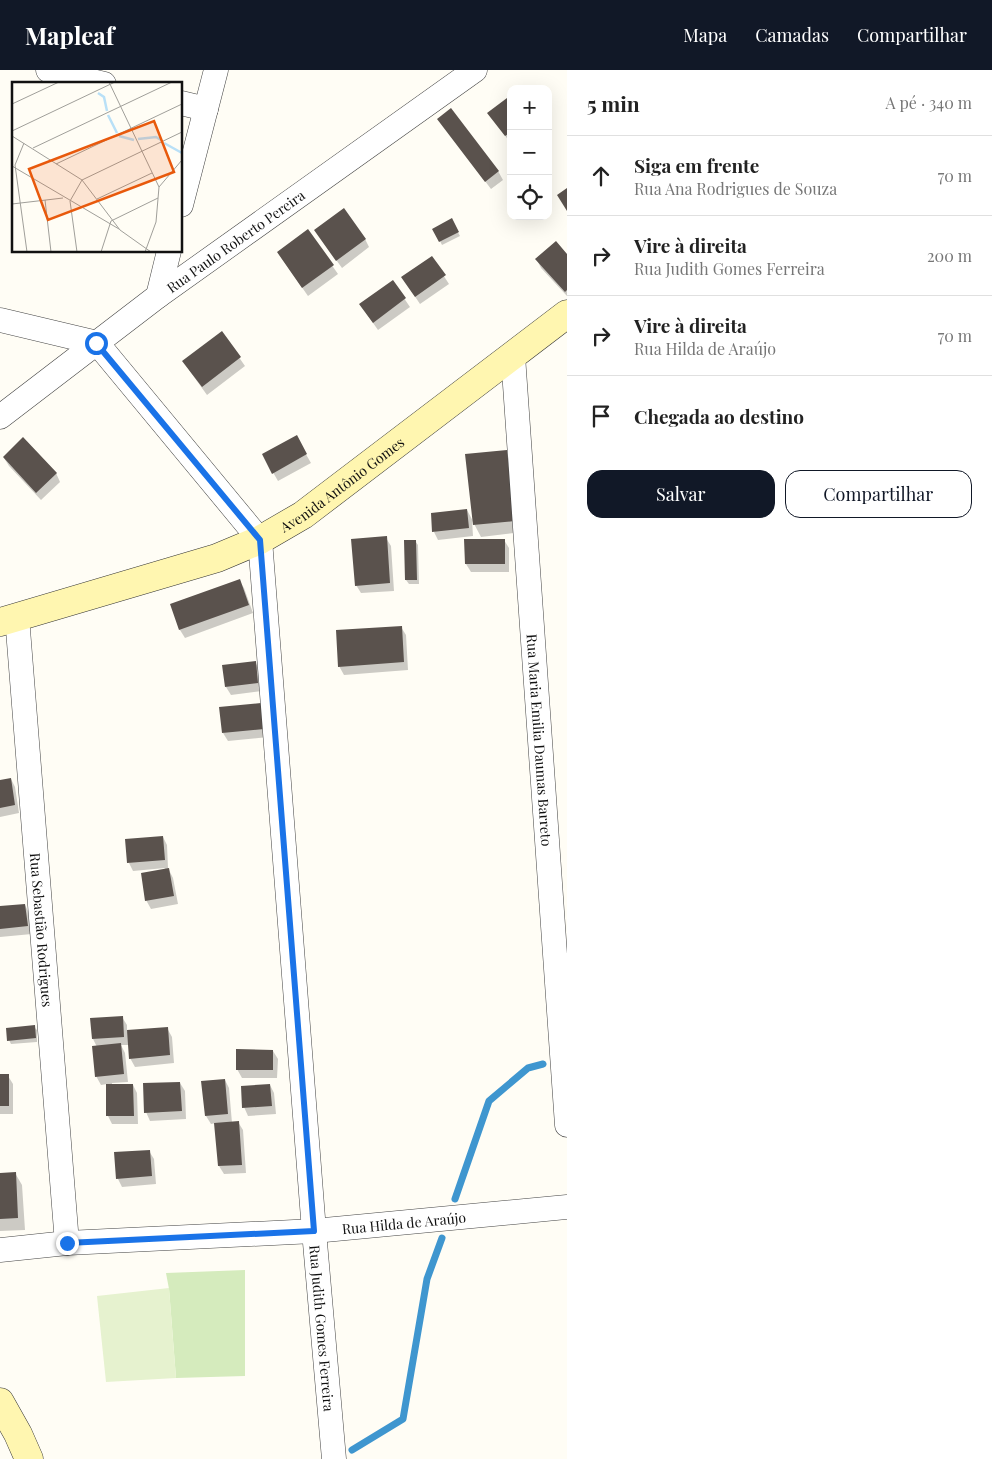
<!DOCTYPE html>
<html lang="pt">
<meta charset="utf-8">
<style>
body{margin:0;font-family:"Playfair Display",serif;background:#f2f2f2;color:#222}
.controls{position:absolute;right:15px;top:15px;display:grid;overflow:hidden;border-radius:10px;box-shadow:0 5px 20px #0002}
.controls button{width:45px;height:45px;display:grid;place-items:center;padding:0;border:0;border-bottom:1px solid #e0e0e0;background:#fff;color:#222;font:25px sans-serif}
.stop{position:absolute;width:15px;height:15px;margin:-11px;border:4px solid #1a73e8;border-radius:50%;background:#fff}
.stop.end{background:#1a73e8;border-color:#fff;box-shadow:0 1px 5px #0008}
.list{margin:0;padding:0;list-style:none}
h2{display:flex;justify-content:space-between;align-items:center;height:65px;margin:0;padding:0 20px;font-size:21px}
h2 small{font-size:16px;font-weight:400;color:#767676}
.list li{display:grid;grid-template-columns:32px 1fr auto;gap:15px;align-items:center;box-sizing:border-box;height:80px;padding:0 20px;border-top:1px solid #e0e0e0}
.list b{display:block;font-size:19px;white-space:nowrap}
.list p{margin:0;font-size:16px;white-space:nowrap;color:#767676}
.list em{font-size:16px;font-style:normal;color:#767676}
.actions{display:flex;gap:10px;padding:15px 20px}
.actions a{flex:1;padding:11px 0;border:1px solid #111827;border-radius:15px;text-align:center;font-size:18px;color:#111827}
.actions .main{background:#111827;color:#fff}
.icon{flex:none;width:28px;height:28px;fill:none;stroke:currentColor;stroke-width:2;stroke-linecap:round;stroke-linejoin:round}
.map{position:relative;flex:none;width:567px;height:1389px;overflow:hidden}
header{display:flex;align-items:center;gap:30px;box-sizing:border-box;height:70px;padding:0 25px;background:#111827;color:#fff}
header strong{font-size:24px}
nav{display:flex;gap:28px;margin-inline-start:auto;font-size:18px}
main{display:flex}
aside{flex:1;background:#fff}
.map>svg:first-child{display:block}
</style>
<header>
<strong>Mapleaf</strong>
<nav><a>Mapa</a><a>Camadas</a><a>Compartilhar</a></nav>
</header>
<main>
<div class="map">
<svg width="567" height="1389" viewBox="0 0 567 1389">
<rect width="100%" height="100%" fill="#fffdf5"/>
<path fill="#d5ebbd" d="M245,1200V1306L176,1308L169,1219L166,1203Z"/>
<path fill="#e6f2cf" d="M169,1218L176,1308L106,1312L97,1226Z"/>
<path fill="#0003" d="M511,26V74L489,43Z
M438,49L498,101L503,110L491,119Z
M451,150L460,166L442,175L434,159Z
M308,161L338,204L308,226L278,183Z
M321,169H365L369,177L342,198Z
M567,185V226L541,198L537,190Z
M432,188L449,214L420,234L408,216Z
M393,212L410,237L378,260L366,243Z
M222,263L245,296L207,325L189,300Z
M296,367L311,393L278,411L263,385Z
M506,381L513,393L521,462L481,467L472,450L473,466L438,470L434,462L467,440L474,453Z
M4,388L56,403L60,412L41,430L9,396Z
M386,468L391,476L394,521L361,523L356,515Z
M504,470L509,478V502H471L466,494Z
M405,471H415L418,475L419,514H409L406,510Z
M239,510L244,518L253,543L185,568L180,560L172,535Z
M401,557L406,565L408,600L344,605L339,596Z
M255,592L260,601L262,621L231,625L226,617Z
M261,635L268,667L228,671L223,663Z
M11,709L15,717L19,743L0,747V711Z
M163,767L167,775L168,798L173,808L178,834L151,839L146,830L165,798L133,801L129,793Z
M25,835L29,843L32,864L0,867V838Z
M122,947L127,955V962L167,958L172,967L174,993L135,997L130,988L129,975H121L125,983L128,1012L112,1013V1015H133L137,1023L138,1054H112L108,1046L107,1014L101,1015L96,1006L97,977L93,969Z
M34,957L37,960V972L11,974L9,970Z
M273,981L278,989L277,1008H242L237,999Z
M0,1006H8L13,1014V1044H0Z
M225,1010L229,1018L232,1053L238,1052L243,1060L246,1103L224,1104L219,1096L216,1053L211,1054L206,1046Z
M180,1013L185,1021L186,1049L150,1051L146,1042Z
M270,1015L274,1023L276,1044L248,1046L244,1037Z
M149,1081L154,1089L156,1114L122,1117L118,1109L116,1083Z
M15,1103L22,1115L25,1160L0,1161V1104Z"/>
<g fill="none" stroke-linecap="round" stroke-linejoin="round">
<path stroke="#3f96cf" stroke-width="7" d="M455,1129L489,1031L528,998L543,994
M352,1380L403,1349L427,1209L442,1168"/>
</g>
<path fill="#5a524d" d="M511,25V62L505,66L487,43Z
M451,38L499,101L485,112L437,49Z
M567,118V141L557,125Z
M344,138L366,169L336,191L314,160Z
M452,148L459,162L439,172L432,159Z
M308,159L334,195L302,218L277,182Z
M556,171L567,184V220L565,222L535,189Z
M432,186L446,205L415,227L401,207Z
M393,210L406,228L373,253L359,234Z
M222,261L241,287L202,317L182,291Z
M297,365L307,384L272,404L262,384Z
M23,367L57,403L36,423L3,387Z
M507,380L515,451L473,455L465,384Z
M467,439L469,458L432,462L431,443Z
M387,466L390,513L355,516L351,469Z
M464,469H505V494H465Z
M404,470H416L417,510H405Z
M240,509L249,535L179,560L170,534Z
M402,556L404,592L338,597L336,560Z
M256,591L258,613L225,617L222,595Z
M261,633L264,659L222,663L219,637Z
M11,708L15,735L0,738V710Z
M163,766L165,790L127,793L125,769Z
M169,798L174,826L145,831L141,803Z
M25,834L28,856L0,859V836Z
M123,946L124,967L92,969L90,948Z
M35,955L36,968L7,971L6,958Z
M168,957L170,985L129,989L127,960Z
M121,973L124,1004L95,1007L92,976Z
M236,979L273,980V1000H236Z
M0,1004H9V1036H0Z
M225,1009L228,1044L205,1046L201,1011Z
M180,1012L182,1041L144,1043L143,1013Z
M106,1014H133L134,1046H106Z
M270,1014L272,1036L242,1038L241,1016Z
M239,1051L242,1095L218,1096L214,1053Z
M150,1080L152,1106L116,1109L114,1082Z
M16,1102L18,1148L0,1149V1103Z"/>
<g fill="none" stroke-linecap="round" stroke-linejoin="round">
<g stroke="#444" stroke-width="25">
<g id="street">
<path d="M48,0L104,14"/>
<path d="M181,33L206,39"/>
<path d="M181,135L216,0"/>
<path d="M158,226L169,181"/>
<path id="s1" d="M0,250L97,273L260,470L314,1161L334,1389"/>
<path id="s2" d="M513,286L567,1055"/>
<path id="s3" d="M0,347L158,226L475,0"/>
<path id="s4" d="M17,547L67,1173"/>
<path id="s5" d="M0,1180L67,1173L314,1161L567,1137"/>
</g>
</g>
<g stroke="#333" stroke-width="29">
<g id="secondary">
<path id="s6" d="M0,552L217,488L260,470L303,445L567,244"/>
<path d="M0,1332L18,1364L29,1389"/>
</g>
</g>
<use href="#street" stroke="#fff" stroke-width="24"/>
<use href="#secondary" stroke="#fff6b0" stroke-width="28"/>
</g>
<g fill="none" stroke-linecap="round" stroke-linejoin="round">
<path stroke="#1a73e8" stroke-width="6" d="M67,1173L314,1161L260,470L96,273"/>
</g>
<g text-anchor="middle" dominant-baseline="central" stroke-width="5" stroke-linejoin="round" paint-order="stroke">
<g font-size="14" fill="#111" stroke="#fff">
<text stroke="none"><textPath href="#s3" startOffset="294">Rua Paulo Roberto Pereira</textPath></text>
<text stroke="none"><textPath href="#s6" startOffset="372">Avenida Antônio Gomes</textPath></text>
<text stroke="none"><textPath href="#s2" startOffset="385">Rua Maria Emilia Daumas Barreto</textPath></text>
<text stroke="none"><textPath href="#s4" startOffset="314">Rua Sebastião Rodrigues</textPath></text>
<text stroke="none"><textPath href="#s5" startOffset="405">Rua Hilda de Araújo</textPath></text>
<text stroke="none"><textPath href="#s1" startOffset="1146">Rua Judith Gomes Ferreira</textPath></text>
</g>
</g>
<g transform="translate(12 12)">
<rect width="170" height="170" fill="#fffdf5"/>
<path fill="none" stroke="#b9e0f7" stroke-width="2.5" d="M86,11L92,15L95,29M96,33L105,51M107,54L122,58M126,57L144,55L149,58M152,61L170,71"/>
<path fill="none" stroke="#a09f9a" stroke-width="1" d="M97,0L147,105M0,22L47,0M0,49L103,0M0,54L70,98L108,148L139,170M12,61L3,83L15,170M21,66L160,0M44,82L170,22M0,84L107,147M85,117L140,91M33,118L39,170M0,122L51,116M65,170L58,119L70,98L170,50M89,170L99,139L146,116M133,170L144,140L147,105L170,78"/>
<path fill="#e8590c" fill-opacity="0.15" stroke="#e8590c" stroke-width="2.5" d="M142,39L162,90L36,138L17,87Z"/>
<rect width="170" height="170" fill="none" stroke="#111" stroke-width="2.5"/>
</g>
</svg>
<div class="controls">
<button>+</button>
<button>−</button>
<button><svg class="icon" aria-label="locate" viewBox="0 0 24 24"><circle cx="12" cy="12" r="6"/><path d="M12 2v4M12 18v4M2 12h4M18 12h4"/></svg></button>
</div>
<div class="stop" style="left:96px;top:273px"></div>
<div class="stop end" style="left:67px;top:1173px"></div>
</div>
<aside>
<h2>5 min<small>A pé · 340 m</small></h2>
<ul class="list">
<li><svg class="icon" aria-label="ahead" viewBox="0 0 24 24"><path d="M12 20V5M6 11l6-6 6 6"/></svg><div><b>Siga em frente</b><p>Rua Ana Rodrigues de Souza</p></div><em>70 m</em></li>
<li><svg class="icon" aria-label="right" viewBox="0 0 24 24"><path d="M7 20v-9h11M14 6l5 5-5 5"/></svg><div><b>Vire à direita</b><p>Rua Judith Gomes Ferreira</p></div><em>200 m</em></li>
<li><svg class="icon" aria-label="right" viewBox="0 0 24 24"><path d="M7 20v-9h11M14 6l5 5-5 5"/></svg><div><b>Vire à direita</b><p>Rua Hilda de Araújo</p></div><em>70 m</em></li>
<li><svg class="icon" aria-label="arrive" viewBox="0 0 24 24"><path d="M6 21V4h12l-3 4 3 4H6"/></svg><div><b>Chegada ao destino</b></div></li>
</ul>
<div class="actions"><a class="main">Salvar</a><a>Compartilhar</a></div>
</aside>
</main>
